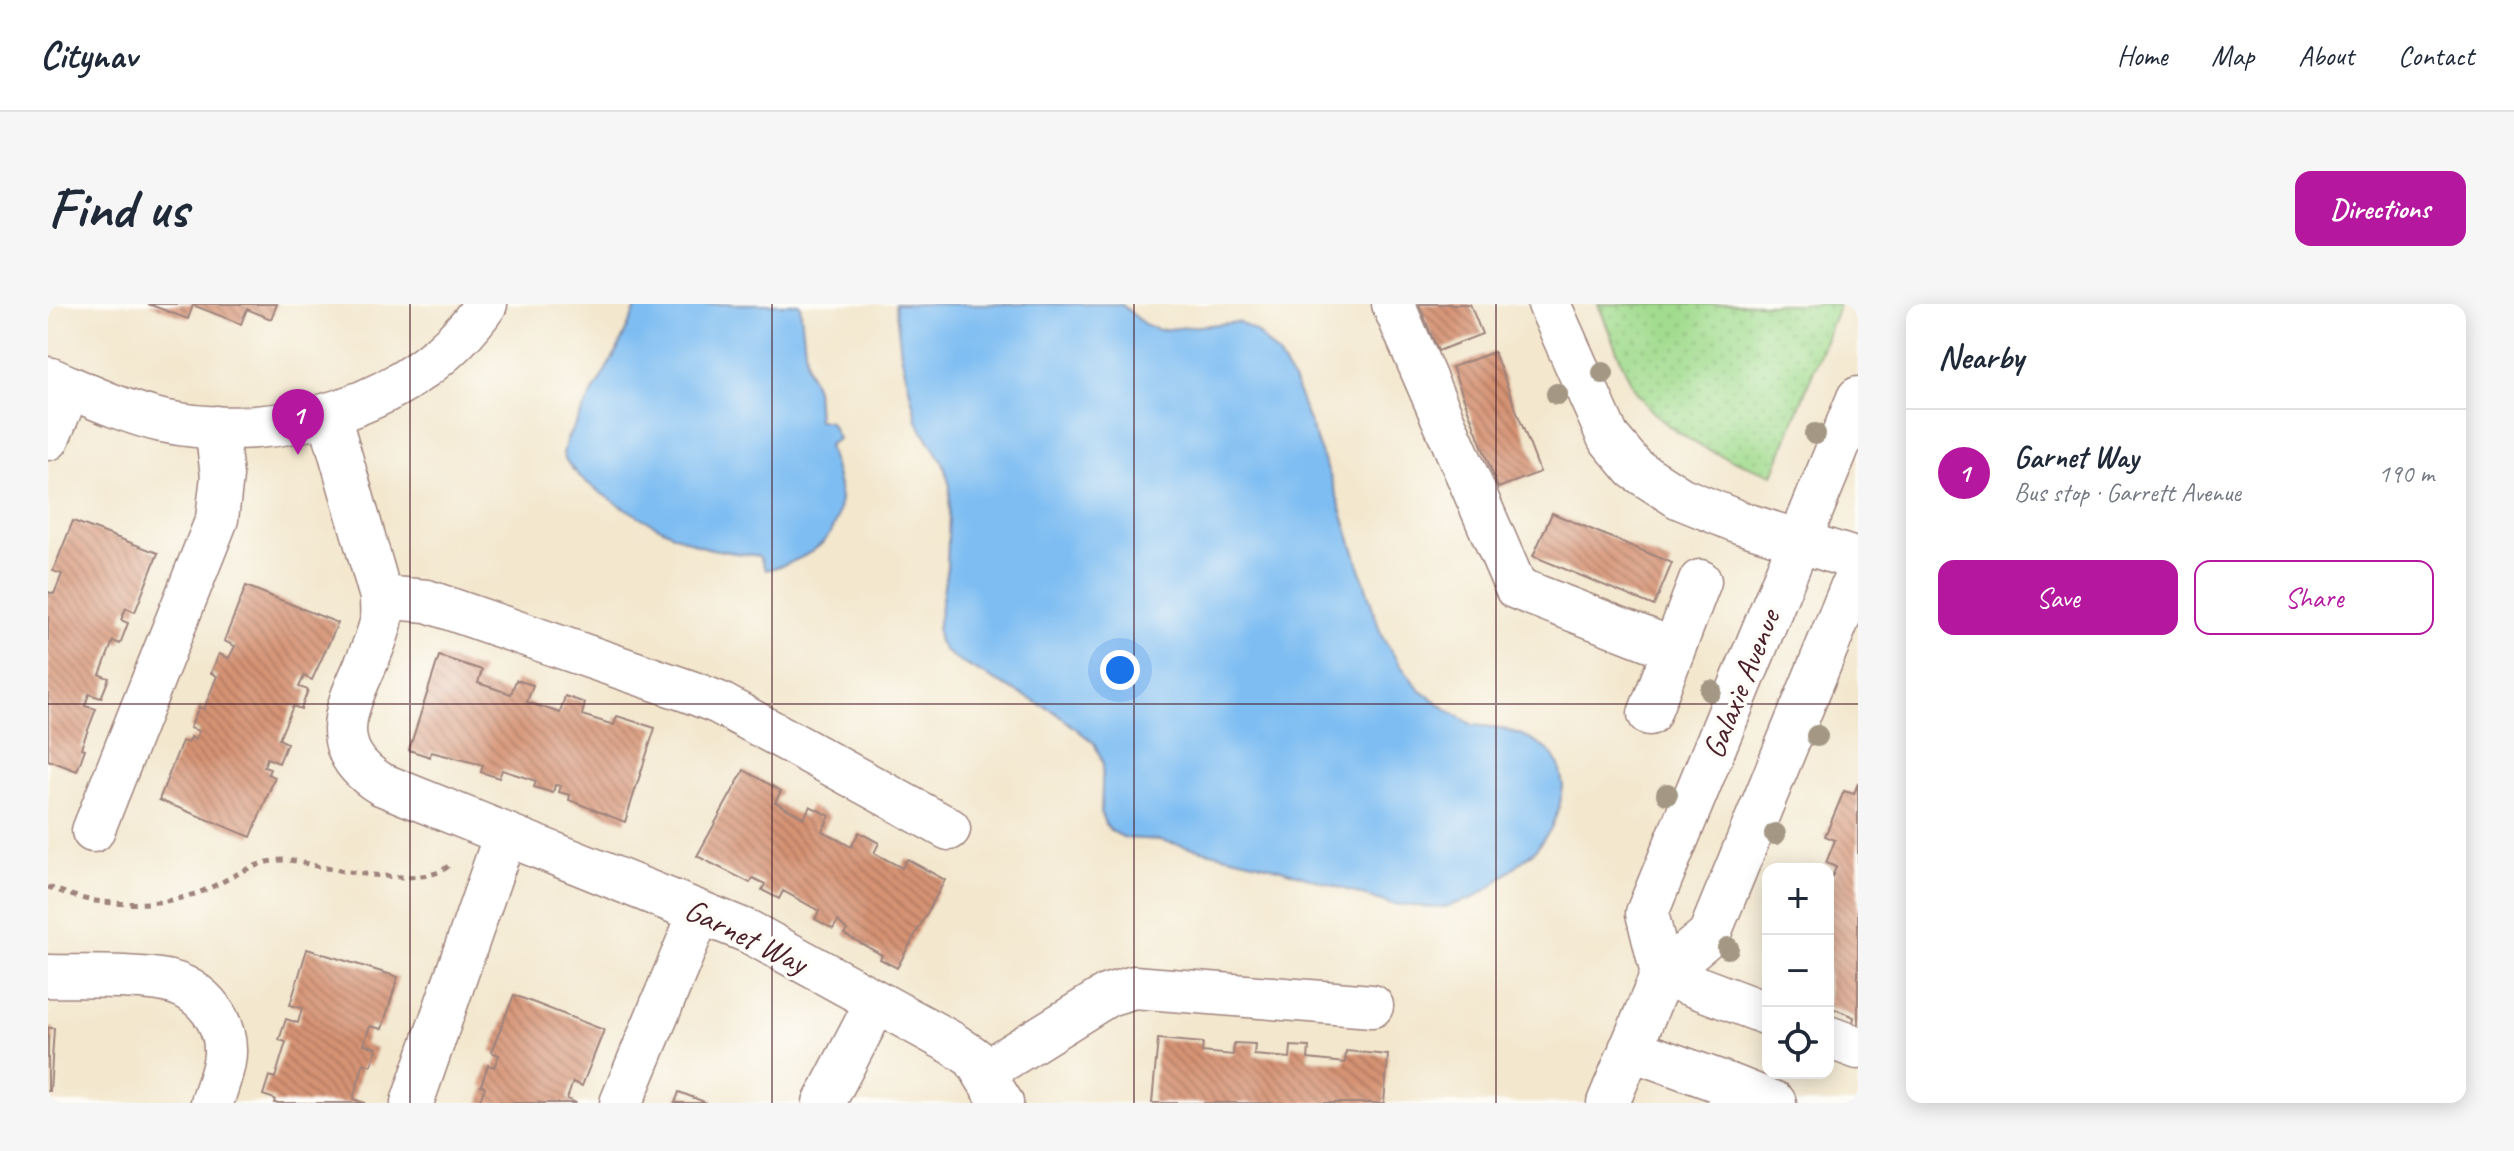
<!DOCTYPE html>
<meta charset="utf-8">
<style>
body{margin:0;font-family:Caveat,sans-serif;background:#f6f6f7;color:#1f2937}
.controls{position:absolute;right:24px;bottom:24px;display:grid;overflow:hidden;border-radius:16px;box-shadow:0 4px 20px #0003}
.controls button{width:72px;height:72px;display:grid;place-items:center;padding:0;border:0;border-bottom:2px solid #e0e1e3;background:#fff;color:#1f2937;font:40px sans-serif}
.you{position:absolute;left:1072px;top:366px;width:28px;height:28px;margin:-20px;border:6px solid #fff;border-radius:50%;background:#1a73e8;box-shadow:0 0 0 12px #1a73e833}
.badge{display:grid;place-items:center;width:52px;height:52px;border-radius:50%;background:#b5179e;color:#fff;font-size:26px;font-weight:700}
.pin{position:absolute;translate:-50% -66px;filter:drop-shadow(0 2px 4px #0008)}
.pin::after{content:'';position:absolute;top:42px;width:28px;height:24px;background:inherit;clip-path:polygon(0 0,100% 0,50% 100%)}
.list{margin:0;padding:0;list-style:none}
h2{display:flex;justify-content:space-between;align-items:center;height:104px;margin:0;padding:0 32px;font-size:34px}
h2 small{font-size:26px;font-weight:400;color:#747a83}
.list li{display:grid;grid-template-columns:52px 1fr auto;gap:24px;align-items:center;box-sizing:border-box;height:128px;padding:0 32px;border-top:2px solid #e0e1e3}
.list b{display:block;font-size:30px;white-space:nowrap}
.list p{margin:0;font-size:26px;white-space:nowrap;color:#747a83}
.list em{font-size:26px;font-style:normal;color:#747a83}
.actions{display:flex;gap:16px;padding:24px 32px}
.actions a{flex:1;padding:18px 0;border:2px solid #b5179e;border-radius:16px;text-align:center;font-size:28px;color:#b5179e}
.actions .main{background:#b5179e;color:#fff}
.icon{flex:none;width:44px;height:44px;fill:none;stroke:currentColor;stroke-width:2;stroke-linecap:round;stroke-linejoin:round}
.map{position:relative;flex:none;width:1810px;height:799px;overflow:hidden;border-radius:16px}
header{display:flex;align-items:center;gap:48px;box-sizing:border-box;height:112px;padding:0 40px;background:#fff;border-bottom:2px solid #e0e1e3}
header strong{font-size:38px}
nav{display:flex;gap:44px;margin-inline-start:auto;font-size:28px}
.intro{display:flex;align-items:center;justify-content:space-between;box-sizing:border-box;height:192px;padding:0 48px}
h1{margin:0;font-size:56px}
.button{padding:20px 36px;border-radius:16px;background:#b5179e;color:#fff;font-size:28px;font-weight:700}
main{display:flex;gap:48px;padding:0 48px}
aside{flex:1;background:#fff;border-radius:16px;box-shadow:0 4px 20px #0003}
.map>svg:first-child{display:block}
</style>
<header>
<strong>Citynav</strong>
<nav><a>Home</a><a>Map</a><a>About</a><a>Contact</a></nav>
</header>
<div class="intro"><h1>Find us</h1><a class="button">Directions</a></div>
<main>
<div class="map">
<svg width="1810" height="799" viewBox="0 0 1810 799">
<defs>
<pattern id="grass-dots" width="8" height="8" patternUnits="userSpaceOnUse" patternTransform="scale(2)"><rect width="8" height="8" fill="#a2dc8f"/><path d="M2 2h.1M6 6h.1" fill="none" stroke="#8dbc7c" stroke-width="1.8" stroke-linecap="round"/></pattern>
<pattern id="building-back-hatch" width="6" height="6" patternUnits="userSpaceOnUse" patternTransform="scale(2)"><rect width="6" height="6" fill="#d59374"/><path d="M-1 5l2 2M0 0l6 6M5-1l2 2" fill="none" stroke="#af775f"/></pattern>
</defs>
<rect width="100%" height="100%" fill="#fdfcf7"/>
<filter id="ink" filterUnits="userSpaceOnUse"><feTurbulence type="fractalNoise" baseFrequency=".0125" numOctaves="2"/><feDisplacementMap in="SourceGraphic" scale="16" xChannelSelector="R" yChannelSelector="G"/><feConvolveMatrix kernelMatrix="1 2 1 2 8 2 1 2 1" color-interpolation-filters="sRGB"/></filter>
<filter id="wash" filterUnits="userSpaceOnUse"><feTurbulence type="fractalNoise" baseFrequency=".006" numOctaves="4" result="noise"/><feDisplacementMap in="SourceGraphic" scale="32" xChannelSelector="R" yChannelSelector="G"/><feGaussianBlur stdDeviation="1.8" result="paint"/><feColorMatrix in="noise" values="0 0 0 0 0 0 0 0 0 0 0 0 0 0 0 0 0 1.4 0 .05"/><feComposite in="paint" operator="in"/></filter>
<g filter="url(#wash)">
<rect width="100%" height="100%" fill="#f3e7cd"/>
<path fill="url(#grass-dots)" stroke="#767e5d" stroke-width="2" d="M1550,0H1791L1725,171C1674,152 1624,137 1590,90C1576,70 1561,25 1550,0Z"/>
<path fill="#7ebdf2" stroke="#646e8e" stroke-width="2" d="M590,0H752L759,63L768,85L770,116L782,118L790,135L780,141C783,154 789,169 791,183C798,234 762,255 718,266L711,252C692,249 669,248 650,241C619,229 523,181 515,149L519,135L569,46Z
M847,0H1073L1096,20L1111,26L1191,18L1207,27L1229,50L1245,76L1284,177L1334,333L1353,362L1372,386L1400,406L1425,421L1453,424L1474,431L1500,446L1511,461L1515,482L1511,505L1502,526L1487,546L1444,582L1423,595L1393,604L1343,600L1227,563L1111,536L1077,534L1063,527L1057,520L1053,509L1055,458L1046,439L1007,408L912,358L897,347L891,338L889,327L899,263L902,182L895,159L869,117L853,49Z"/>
<g id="blocks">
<path fill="url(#building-back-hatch)" d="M100,0H229L223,15L199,5L193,20L145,1L140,15Z
M1371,0H1422L1434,30L1390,47Z
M1446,48L1492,168L1450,184L1404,63Z
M1504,209L1624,259L1606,302L1485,252Z
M25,217L110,249L87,308L78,304L73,316L80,319L72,340L65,337L52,371L61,374L53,394L41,390L37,402L48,405L33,444L37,445L29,467L0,456V288L6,290L14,270L5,267Z
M198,282L290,319L264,376L256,372L251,383L260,386L253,405L245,402L231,435L239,439L231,459L219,454L216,463L222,465L220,470L227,473L203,533L111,496L134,437L140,439L143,433L147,436L151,427L142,424L151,403L156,405L169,372L163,369L171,350L181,354L187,342L176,337Z
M391,352L434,366L430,379L463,390L468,376L485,381L479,398L512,409L517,392L537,399L534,411L566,421L569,412L607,424L577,518L521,496L522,491L511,488L513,482L507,481L505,489L486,483L488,477L454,466L451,474L433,468L435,461L383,448L382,453L361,446Z
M696,466L733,487L727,498L756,514L762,502L782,512L774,527L803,543L811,528L831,539L826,549L854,564L859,555L897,576L849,664L832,655L834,651L796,630L799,626L790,617L785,625L767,615L771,607L735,587L731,595L714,586L717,580L705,574L702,579L649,552Z
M1810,479V721L1805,719L1806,713L1780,702V583L1788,563L1778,559L1787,536L1777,532L1796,487L1806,490Z
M259,645L350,673L334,725L322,722L316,740L329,744L323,762L316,759L305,795L317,799H226L227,795L215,791L221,772L227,774L238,738L231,736L238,715L250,719L254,704L242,701Z
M466,691L556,726L534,782L525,778L519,795L528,799H431L437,783L433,781L440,761L446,763L451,751L443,748Z
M0,724H6L2,787H0Z
M1110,735L1155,739L1154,748L1185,751L1186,739L1207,740L1206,751L1242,754L1243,742L1261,743L1260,755L1297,759L1298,747L1340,751L1336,799H1104Z
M631,788L659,799H627Z"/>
</g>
</g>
<g filter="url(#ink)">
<use href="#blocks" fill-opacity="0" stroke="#9e837c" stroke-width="2"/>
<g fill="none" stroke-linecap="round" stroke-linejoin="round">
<g stroke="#9e837c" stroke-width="45">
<path id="minor" d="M1345,0L1468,284L1625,345
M1501,0L1560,133L1587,165L1632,194L1691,218L1810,256
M0,74C36,89 75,108 114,117C232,141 368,102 438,0
M281,111L333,293C333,301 334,311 333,318C320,377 259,434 333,480L701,628L904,739L926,754L954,799
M0,135L22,83
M333,293L379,297L643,388L671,399L901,525
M1601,410L1652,277
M45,527L169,215L174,172L168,123
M1614,670L1599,609L1810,94
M1614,670L1720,710
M0,672C35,673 83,671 117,677C154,683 183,720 176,758C174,771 168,785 164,799
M1780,733L1810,744
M1582,745L1687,783L1680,799
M936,768L1060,691L1086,683L1324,702
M1687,783L1727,799
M364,799L457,531
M573,799L652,608
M776,799L828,699
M1560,799L1614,670L1661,631L1810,267"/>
</g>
<path stroke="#9e837c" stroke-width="5" stroke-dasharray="6 6" stroke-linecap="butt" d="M0,583C15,588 32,595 47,597C82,602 125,600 157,586C184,575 206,556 237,556C249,556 261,561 273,563C299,568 389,585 403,558"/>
<use href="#minor" stroke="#fff" stroke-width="42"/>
</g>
<g fill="#a49884">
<circle cx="1555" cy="69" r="11"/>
<circle cx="1509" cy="90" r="11"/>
<circle cx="1767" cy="130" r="11"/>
<circle cx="1663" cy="387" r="11"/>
<circle cx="1769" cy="432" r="11"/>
<circle cx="1619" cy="490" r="11"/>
<circle cx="1727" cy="530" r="11"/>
<circle cx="1680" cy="644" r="11"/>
</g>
</g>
<path fill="none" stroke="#4a1f2b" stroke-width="2" stroke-opacity="0.55" d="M362,0V799M724,0V799M1086,0V799M1448,0V799M0,400H1810"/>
<g text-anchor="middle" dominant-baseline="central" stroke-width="7" stroke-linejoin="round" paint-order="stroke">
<g font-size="32" fill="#4a1f2b" stroke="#fdfcf7">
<text transform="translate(1693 380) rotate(-68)">Galaxie Avenue</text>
<text transform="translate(698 632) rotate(26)">Garnet Way</text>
</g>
</g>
</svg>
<div class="controls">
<button>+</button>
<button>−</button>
<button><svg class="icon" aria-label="locate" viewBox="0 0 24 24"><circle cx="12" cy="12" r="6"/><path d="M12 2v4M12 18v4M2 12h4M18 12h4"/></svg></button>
</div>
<div class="you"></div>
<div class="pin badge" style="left:250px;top:151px">1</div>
</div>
<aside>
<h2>Nearby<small></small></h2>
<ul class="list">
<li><span class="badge">1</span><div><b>Garnet Way</b><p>Bus stop · Garrett Avenue</p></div><em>190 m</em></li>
</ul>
<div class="actions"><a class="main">Save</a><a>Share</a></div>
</aside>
</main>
